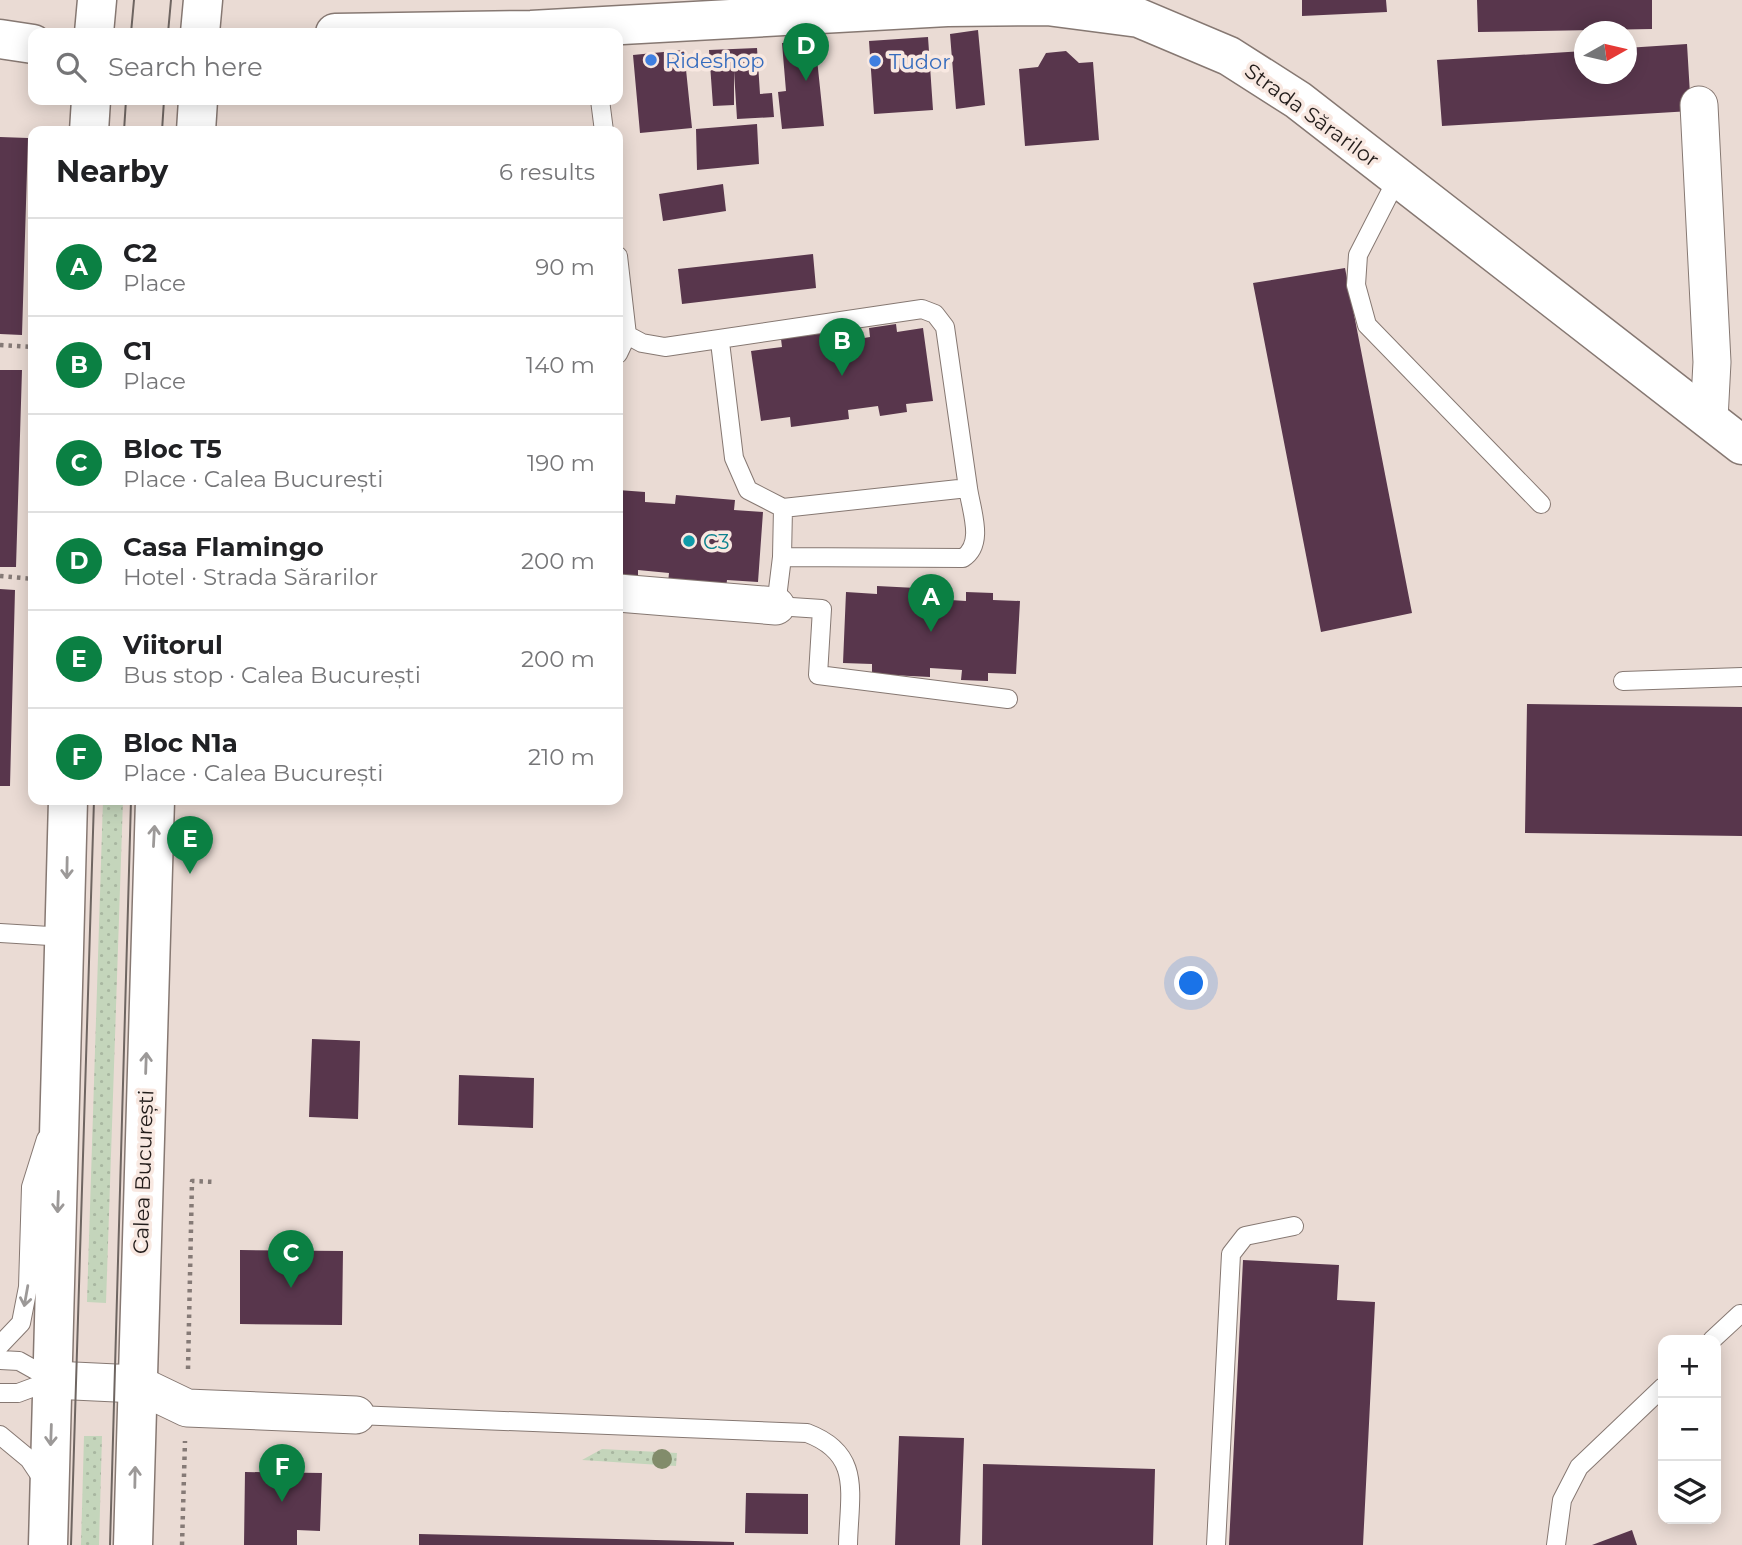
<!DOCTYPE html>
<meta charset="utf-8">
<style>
body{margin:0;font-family:Montserrat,sans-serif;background:#f6f6f6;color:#202124}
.controls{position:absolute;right:21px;bottom:21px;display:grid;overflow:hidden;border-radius:14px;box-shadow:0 4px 18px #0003}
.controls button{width:63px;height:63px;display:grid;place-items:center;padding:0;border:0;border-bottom:2px solid #e0e0e0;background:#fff;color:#202124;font:35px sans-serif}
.compass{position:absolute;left:1574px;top:21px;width:63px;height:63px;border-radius:50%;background:#fff;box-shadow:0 4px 18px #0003;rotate:82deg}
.you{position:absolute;left:1192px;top:984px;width:24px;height:24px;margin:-18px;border:5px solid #fff;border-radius:50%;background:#1a73e8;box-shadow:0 0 0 10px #1a73e833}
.badge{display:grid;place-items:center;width:46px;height:46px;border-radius:50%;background:#0b8043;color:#fff;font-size:23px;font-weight:700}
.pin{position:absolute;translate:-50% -58px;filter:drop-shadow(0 2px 4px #0008)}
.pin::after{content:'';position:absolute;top:37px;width:24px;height:21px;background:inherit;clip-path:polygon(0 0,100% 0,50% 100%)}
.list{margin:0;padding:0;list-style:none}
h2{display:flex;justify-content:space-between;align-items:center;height:91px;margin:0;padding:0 28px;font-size:30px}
h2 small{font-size:23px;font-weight:400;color:#757577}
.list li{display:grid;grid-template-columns:46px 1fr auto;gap:21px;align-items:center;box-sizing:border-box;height:98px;padding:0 28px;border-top:2px solid #e0e0e0}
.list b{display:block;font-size:26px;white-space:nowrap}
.list p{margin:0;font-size:23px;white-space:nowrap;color:#757577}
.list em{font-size:23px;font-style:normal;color:#757577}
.icon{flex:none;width:38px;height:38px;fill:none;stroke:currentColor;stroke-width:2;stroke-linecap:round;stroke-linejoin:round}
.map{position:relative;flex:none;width:1742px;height:1545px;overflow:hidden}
.search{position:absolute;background:#fff;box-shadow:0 4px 18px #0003;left:28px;top:28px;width:595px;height:77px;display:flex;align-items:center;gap:18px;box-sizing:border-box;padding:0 24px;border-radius:14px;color:#757577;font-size:26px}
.panel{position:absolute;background:#fff;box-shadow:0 4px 18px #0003;left:28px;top:126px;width:595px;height:679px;border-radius:14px}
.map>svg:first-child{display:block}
</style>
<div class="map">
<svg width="1742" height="1545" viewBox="0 0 1742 1545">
<defs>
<pattern id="grass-dots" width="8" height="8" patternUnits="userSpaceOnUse" patternTransform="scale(1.75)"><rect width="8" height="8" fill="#c4d5bb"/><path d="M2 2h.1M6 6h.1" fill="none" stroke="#a8b6a0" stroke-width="1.8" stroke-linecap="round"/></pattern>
</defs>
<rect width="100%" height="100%" fill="#eadbd4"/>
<path fill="url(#grass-dots)" d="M103,800H123L106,1303L87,1302Z
M84,1436H102L99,1545H81Z
M602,1449L677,1453L676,1466L582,1460Z"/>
<path fill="#58364c" d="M1302,0H1386L1387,12L1302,16Z
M1477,0H1652V29L1478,32Z
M978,30L985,105L956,109L950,34Z
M928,37L933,110L874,114L869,41Z
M815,40L824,126L782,129L778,92L786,91L782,43Z
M1687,44L1691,111L1442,126L1437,60L1584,51V74H1626V48Z
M757,48L760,94L772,93L774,117L737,119L734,71V105L713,106L709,50Z
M684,50L692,128L640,133L633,55Z
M1066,51L1079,63L1093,62L1099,140L1025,146L1019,69L1038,67L1046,53Z
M757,124L759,164L697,170L696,129Z
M0,137L28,138L22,335L0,334Z
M723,184L726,211L663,221L659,194Z
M813,254L816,288L682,304L678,269Z
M1345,268L1412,613L1321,632L1253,283Z
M896,324L897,332L923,328L933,401L906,404L907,412L880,416L878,406L848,410L849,419L791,427L790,417L761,421L751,351L782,347L781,339L839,331L840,342L870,337L869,328Z
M0,370H22L16,567H0Z
M618,490L645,492V502L675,504L676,495L735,500L734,510L763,512L758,582L727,580L726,588L668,583L669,573L638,570V580L618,578Z
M877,586L936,589L935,599L966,601V592L993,593V600L1020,601L1016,674L988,673V681L961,680L962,670L930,668V677L872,674V664L843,663L846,592L877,594Z
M0,589L15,590L10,786H0Z
M1527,704L1742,707V836L1525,833Z
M312,1039L360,1041L358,1119L309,1117Z
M459,1075L534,1078L533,1128L458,1125Z
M240,1250L343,1251L342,1325L240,1324Z
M1243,1260L1339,1265L1337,1300L1375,1302L1363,1545H1229Z
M899,1436L964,1438L960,1545H895Z
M983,1464L1155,1469L1153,1545H982Z
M245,1472L322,1473L320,1531L297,1530V1545H244Z
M746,1493L808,1494V1534L745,1533Z
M1632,1530L1637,1545H1592Z
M419,1534L734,1542V1545H419Z"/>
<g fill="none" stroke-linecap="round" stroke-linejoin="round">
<g stroke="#867872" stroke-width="20">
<path id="service" d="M600,100L604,131
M1398,177L1358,255L1356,285L1367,325L1541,504
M618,256L627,335L618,354
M627,335L642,343L665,347L922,309L935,314L945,327L968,488L783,508L748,490L734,458L720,342
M783,508L782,557L963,558C985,544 971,510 968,488
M782,557L776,606L822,609L818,675L1008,699
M1623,681L1742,677
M0,933L66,937
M1712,1340L1740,1314
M0,1345L21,1323L28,1287L31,1187L46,1139
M0,1360L19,1361L53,1380
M0,1393H18L53,1380
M356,1415L807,1433C863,1454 849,1494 848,1545
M0,1435L29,1459L43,1480
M1216,1545L1231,1254L1245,1236L1294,1226
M1556,1545L1562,1500L1579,1467L1663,1387"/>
</g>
<g stroke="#867872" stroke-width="39">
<path id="minor" d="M1699,105L1712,362L1709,419
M618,593L776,606
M53,1380L137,1384L187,1408L356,1415"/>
</g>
<g stroke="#867872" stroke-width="41">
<path id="tertiary" d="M335,33L531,30L947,7L1047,6L1139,18L1229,56L1298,100L1742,445
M0,39L33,44"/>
</g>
<g stroke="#867872" stroke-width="41">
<path id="secondary" d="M94,33L97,0
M200,33L203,0
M89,131L91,100
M196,131L198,100
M48,1545L68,800
M133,1545L155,800"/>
</g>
<path stroke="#857a76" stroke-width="4.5" stroke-dasharray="3.5 5" stroke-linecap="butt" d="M0,345L33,347
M0,576L33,579
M188,1369L192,1181L216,1182
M182,1545L185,1441"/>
<use href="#service" stroke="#fff" stroke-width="18"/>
<use href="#minor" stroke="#fff" stroke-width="37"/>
<use href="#tertiary" stroke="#fff" stroke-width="38"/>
<use href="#secondary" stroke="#fff" stroke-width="38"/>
<path stroke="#6e6561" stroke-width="2" d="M131,33L134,0
M168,33L171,0
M124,131L126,100
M162,131L164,100
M71,1545L94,800
M110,1545L131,800"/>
</g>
<circle fill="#828c6b" cx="662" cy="1459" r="10"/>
<defs><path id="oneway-shaft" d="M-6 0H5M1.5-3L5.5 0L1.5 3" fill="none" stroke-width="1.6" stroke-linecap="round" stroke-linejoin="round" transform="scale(1.75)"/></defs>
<g stroke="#9c9998">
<use href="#oneway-shaft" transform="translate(154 836) rotate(-87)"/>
<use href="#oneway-shaft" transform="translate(67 868) rotate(91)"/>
<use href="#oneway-shaft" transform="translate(146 1063) rotate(-88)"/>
<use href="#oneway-shaft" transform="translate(58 1202) rotate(92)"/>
<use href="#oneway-shaft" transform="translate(26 1296) rotate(100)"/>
<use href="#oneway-shaft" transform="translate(51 1435) rotate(92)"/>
<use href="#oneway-shaft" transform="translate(135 1477) rotate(-89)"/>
</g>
<g fill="#3f7fe0" stroke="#f8e8e1" stroke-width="2.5">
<circle cx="651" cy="60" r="7"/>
<circle cx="875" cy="61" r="7"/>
</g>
<circle fill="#0f9aa8" stroke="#f8e8e1" stroke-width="2.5" cx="689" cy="541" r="7"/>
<g text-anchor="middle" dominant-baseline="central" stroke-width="7" stroke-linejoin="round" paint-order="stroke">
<g font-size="21" fill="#366cbe" stroke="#f8e8e1" text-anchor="start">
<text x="665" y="60">Rideshop</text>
<text x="889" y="61">Tudor</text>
</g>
<g font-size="21" fill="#221c1a" stroke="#f8e8e1">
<text transform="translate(1312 115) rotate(36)">Strada Sărarilor</text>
<text transform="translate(143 1172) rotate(-88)">Calea București</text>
</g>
<g font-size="21" fill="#0d838f" stroke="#f8e8e1" text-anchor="start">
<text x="703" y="541">C3</text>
</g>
</g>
</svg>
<div class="controls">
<button>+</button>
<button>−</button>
<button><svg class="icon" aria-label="layers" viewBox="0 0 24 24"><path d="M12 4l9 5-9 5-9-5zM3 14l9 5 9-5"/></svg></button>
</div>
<svg class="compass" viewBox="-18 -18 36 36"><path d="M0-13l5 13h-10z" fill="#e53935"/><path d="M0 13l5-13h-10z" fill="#757577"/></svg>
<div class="you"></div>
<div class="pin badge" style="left:931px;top:632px">A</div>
<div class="pin badge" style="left:842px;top:376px">B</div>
<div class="pin badge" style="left:291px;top:1288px">C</div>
<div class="pin badge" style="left:806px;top:81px">D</div>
<div class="pin badge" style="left:190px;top:874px">E</div>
<div class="pin badge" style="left:282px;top:1502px">F</div>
<div class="search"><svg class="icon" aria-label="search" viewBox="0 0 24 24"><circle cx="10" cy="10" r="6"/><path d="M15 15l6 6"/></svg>Search here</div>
<section class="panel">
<h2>Nearby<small>6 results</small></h2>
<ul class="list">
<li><span class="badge">A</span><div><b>C2</b><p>Place</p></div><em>90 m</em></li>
<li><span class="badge">B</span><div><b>C1</b><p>Place</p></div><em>140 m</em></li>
<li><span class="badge">C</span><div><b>Bloc T5</b><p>Place · Calea București</p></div><em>190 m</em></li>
<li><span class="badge">D</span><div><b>Casa Flamingo</b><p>Hotel · Strada Sărarilor</p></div><em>200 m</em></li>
<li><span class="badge">E</span><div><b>Viitorul</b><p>Bus stop · Calea București</p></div><em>200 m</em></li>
<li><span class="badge">F</span><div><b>Bloc N1a</b><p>Place · Calea București</p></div><em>210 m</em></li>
</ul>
</section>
</div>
